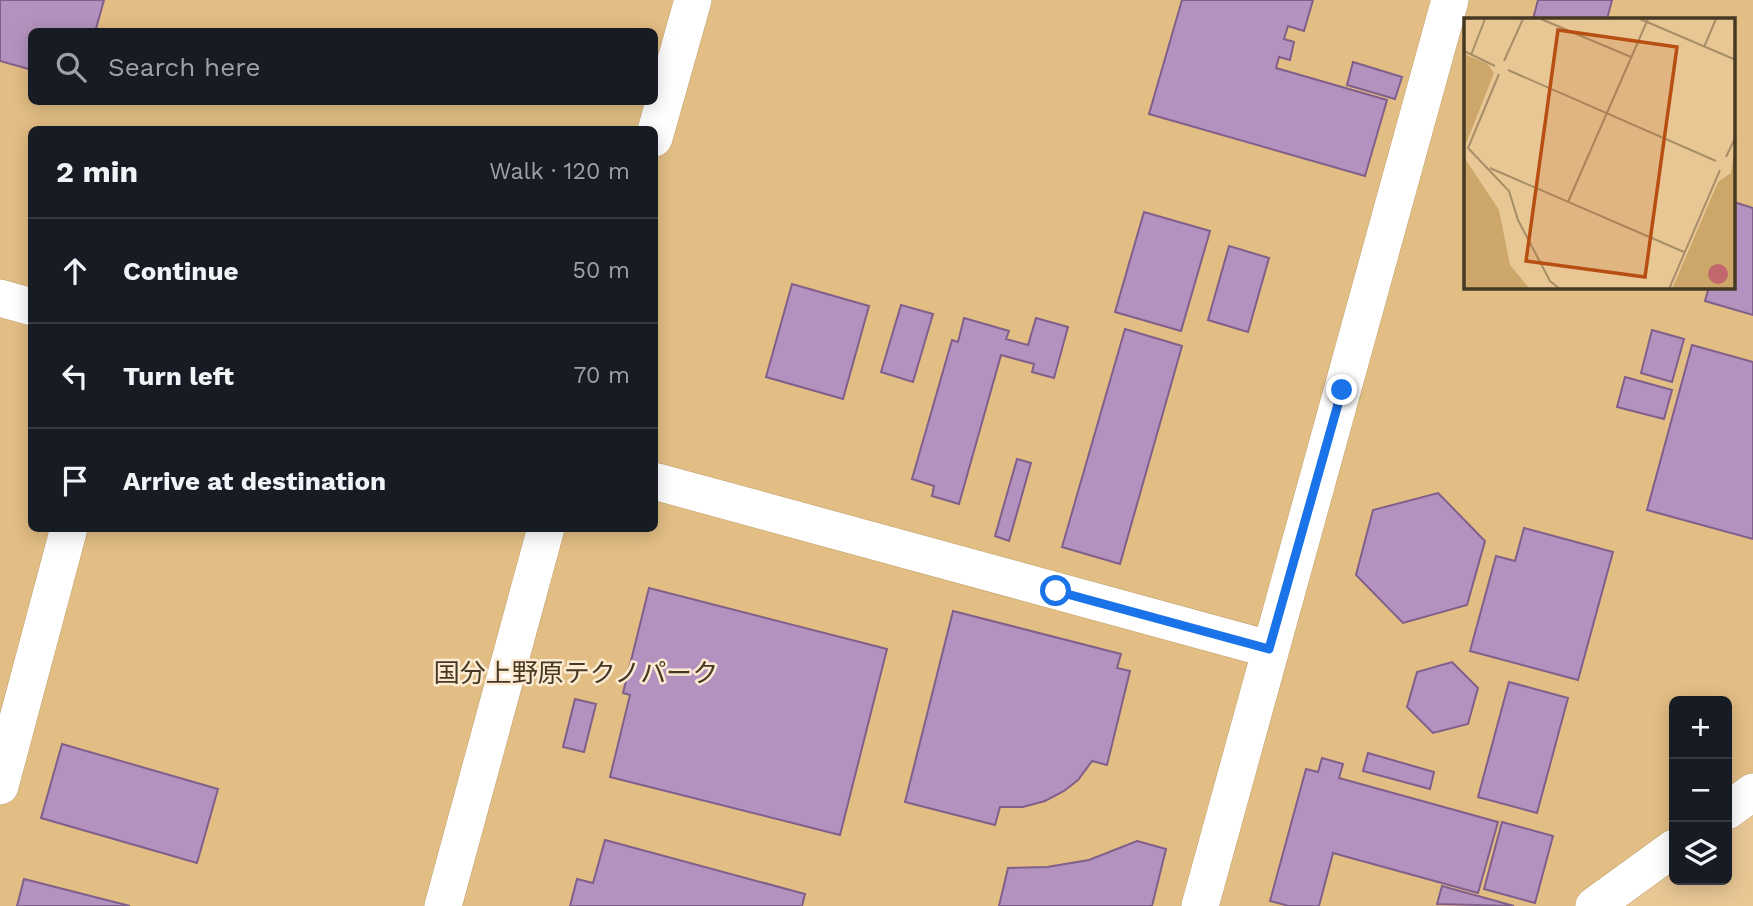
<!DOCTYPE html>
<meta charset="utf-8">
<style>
body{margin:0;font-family:"Work Sans","Noto Sans JP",sans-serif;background:#242831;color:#f1f3f6}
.controls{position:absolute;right:21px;bottom:21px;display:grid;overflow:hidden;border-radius:10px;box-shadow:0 4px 18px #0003}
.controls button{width:63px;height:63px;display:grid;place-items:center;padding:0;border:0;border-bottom:2px solid #363941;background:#171b24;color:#f1f3f6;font:35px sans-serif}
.stop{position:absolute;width:21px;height:21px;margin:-16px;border:5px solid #1a73e8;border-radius:50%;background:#fff}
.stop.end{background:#1a73e8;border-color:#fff;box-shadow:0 2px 7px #0008}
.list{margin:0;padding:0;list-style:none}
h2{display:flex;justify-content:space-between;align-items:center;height:91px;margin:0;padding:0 28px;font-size:30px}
h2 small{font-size:23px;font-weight:400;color:#9ea1a6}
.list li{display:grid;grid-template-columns:46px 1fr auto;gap:21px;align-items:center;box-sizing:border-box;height:105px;padding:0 28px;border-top:2px solid #363941}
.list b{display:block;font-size:26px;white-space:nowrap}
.list em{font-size:23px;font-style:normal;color:#9ea1a6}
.icon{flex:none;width:38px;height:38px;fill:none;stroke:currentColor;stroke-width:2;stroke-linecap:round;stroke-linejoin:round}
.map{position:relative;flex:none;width:1753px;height:906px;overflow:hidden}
.search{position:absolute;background:#171b24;box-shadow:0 4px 18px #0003;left:28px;top:28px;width:630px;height:77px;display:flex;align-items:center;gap:18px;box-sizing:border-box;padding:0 24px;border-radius:10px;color:#9ea1a6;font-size:26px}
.panel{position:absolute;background:#171b24;box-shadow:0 4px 18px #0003;left:28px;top:126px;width:630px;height:406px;border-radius:10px}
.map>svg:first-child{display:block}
</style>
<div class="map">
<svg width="1753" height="906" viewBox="0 0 1753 906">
<rect width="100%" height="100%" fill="#e9c795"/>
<path fill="#e3be84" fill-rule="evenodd" d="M0,0H1753V810L1727,829V701H1674V867L1621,906H0ZM1466,19H1734V287H1466ZM32,32H654V102H32ZM32,130H654V528H32Z"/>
<path fill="#b492bf" stroke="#805f8a" stroke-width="2" d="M0,0H104L95,32H32V70L0,61Z
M1182,0H1313L1304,31L1288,26L1284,39L1294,42L1290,60L1279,57L1276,68L1387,100L1365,176L1149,114Z
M1538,0H1612L1607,19H1533Z
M1353,62L1402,77L1395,99L1347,85Z
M1734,202L1753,208V315L1705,301L1709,287H1734Z
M1144,212L1210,231L1181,331L1115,312Z
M1229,246L1269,258L1248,332L1208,320Z
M792,284L869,306L843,399L766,377Z
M901,305L933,314L913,382L881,372Z
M964,318L1009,331L1006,339L1028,345L1036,318L1068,327L1054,378L1032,372L1034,364L1001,355L959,504L932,496L934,486L912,479L952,340L958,342Z
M1125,329L1182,346L1120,564L1062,547Z
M1652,330L1684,339L1672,382L1641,373Z
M1692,345L1753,362V539L1647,510Z
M1625,377L1672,390L1664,419L1617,407Z
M1017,459L1031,463L1009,541L995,536Z
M1438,493L1485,541L1467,605L1403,623L1356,575L1373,510Z
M1524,528L1613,552L1578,680L1470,651L1496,556L1515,561Z
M649,588L887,649L840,835L610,777L630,695L623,693Z
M953,611L1121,654L1117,668L1130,671L1107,765L1092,761L1078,780L1064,791L1045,801L1023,807H1000L995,825L905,802Z
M1452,662L1478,688L1468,724L1433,733L1407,707L1417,672Z
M1509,682L1568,698L1537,813L1478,797Z
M575,699L596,704L584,752L563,747Z
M62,744L218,789L197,863L41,818Z
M1368,753L1434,772L1430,789L1363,771Z
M1322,758L1343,764L1339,778L1498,822L1478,893L1333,853L1319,906H1289L1270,901L1306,769L1318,772Z
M1502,822L1553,836L1535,903L1484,889Z
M605,840L805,894L802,906H570L577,879L593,883Z
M1137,841L1166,849L1152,906H999L1008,868L1047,867L1089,860Z
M24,879L130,906H17Z
M1442,886L1514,906L1437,904Z"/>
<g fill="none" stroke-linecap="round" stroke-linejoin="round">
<g stroke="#c1a16f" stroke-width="38">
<path id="minor" d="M654,138L693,0
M0,298L32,307
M654,481L1269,649
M0,786L69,528
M1727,811L1753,792
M443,906L546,528
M1200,906L1450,0
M1594,906L1674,848"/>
</g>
<use href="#minor" stroke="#fff" stroke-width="37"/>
</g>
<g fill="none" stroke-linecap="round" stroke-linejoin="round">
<path stroke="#1a73e8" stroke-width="9" d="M1056,591L1269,649L1342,390"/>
</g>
<g text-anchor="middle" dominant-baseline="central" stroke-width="5" stroke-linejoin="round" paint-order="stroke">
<g font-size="26" fill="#463924" stroke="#fcebd2">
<text x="576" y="673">国分上野原テクノパーク</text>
</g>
</g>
<g transform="translate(1464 18)">
<rect width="271" height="271" fill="#e9c795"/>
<path d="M0,36L24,46L30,55L0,131ZM271,124V271H208L254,164L267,155ZM0,139L35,192L46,247L66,271H0Z" fill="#cda76a"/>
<path d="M244 256a10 10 0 1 1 20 0a10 10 0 1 1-20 0Z" fill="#c2686d"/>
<path fill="none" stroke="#a88e68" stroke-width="2" d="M77,1L167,39M176,1L272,42M240,29L252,1M0,33L31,48M7,37L21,1M40,43L59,1M44,52L252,143M35,56L4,130L45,173L54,202L86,263L96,271M262,139L272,118M26,150L220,234M104,184L184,1M205,271L256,152"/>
<path fill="#b74f13" fill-opacity="0.15" stroke="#b74f13" stroke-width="3.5" d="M94,12L213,29L181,259L62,243Z"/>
<rect width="271" height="271" fill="none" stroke="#463924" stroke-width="3.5"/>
</g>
</svg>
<div class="controls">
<button>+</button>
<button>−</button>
<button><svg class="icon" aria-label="layers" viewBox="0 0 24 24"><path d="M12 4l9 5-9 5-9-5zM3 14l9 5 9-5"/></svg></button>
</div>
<div class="stop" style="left:1056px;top:591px"></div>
<div class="stop end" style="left:1342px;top:390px"></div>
<div class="search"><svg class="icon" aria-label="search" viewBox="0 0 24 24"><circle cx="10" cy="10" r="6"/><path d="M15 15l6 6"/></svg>Search here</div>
<section class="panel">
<h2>2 min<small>Walk · 120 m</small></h2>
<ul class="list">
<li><svg class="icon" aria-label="ahead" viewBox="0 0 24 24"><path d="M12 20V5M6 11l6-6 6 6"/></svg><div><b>Continue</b></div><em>50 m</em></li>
<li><svg class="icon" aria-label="left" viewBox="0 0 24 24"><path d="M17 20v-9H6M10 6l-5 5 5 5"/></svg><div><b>Turn left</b></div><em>70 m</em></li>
<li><svg class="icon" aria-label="arrive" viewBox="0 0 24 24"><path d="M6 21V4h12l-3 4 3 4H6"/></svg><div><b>Arrive at destination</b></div></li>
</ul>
</section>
</div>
